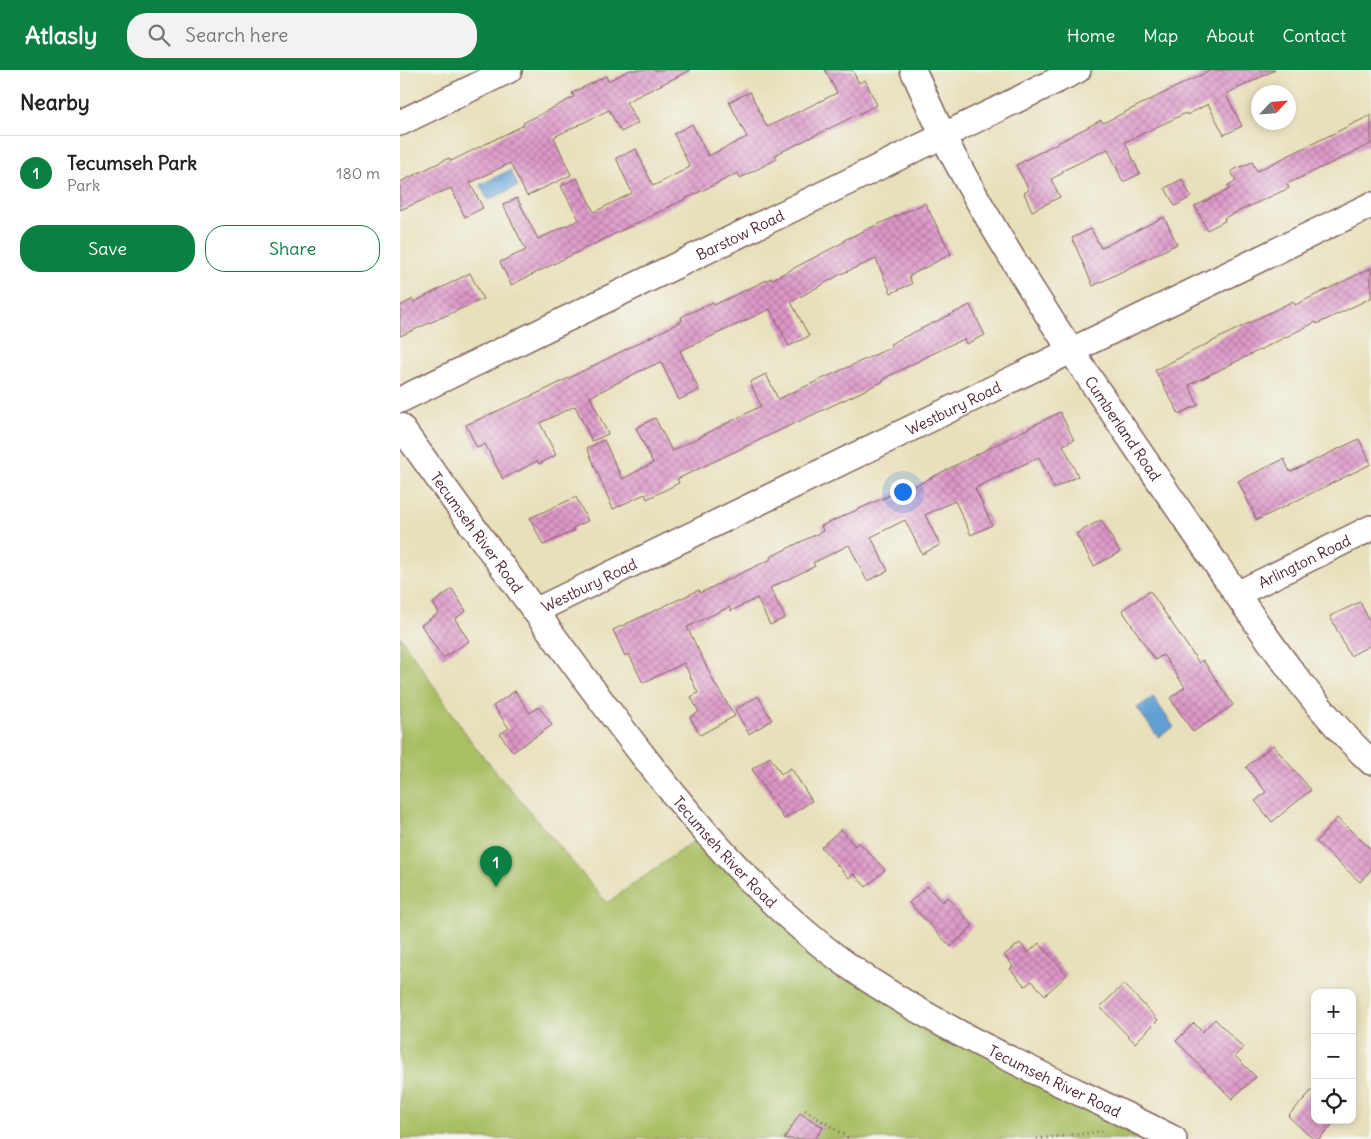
<!DOCTYPE html>
<meta charset="utf-8">
<style>
body{margin:0;font-family:Delius,sans-serif;background:#f2f2f2;color:#222}
.controls{position:absolute;right:15px;bottom:15px;display:grid;overflow:hidden;border-radius:10px;box-shadow:0 2px 8px #0003}
.controls button{width:45px;height:45px;display:grid;place-items:center;padding:0;border:0;border-bottom:1px solid #e0e0e0;background:#fff;color:#222;font:25px sans-serif}
.compass{position:absolute;left:851px;top:15px;width:45px;height:45px;border-radius:50%;background:#fff;box-shadow:0 2px 8px #0003;rotate:64deg}
.you{position:absolute;left:502px;top:421px;width:18px;height:18px;margin:-12px;border:4px solid #fff;border-radius:50%;background:#1a73e8;box-shadow:0 0 0 8px #1a73e833}
.badge{display:grid;place-items:center;width:32px;height:32px;border-radius:50%;background:#0b8043;color:#fff;font-size:16px;font-weight:700}
.pin{position:absolute;translate:-50% -41px;filter:drop-shadow(0 1px 2px #0008)}
.pin::after{content:'';position:absolute;top:26px;width:18px;height:15px;background:inherit;clip-path:polygon(0 0,100% 0,50% 100%)}
.list{margin:0;padding:0;list-style:none}
h2{display:flex;justify-content:space-between;align-items:center;height:65px;margin:0;padding:0 20px;font-size:21px}
h2 small{font-size:16px;font-weight:400;color:#767676}
.list li{display:grid;grid-template-columns:32px 1fr auto;gap:15px;align-items:center;box-sizing:border-box;height:75px;padding:0 20px;border-top:1px solid #e0e0e0}
.list b{display:block;font-size:19px;white-space:nowrap}
.list p{margin:0;font-size:16px;white-space:nowrap;color:#767676}
.list em{font-size:16px;font-style:normal;color:#767676}
.actions{display:flex;gap:10px;padding:15px 20px}
.actions a{flex:1;padding:11px 0;border:1px solid #0b8043;border-radius:20px;text-align:center;font-size:18px;color:#0b8043}
.actions .main{background:#0b8043;color:#fff}
.icon{flex:none;width:28px;height:28px;fill:none;stroke:currentColor;stroke-width:2;stroke-linecap:round;stroke-linejoin:round}
.map{position:relative;flex:none;width:971px;height:1069px;overflow:hidden}
header{display:flex;align-items:center;gap:30px;box-sizing:border-box;height:70px;padding:0 25px;background:#0b8043;color:#fff}
header strong{font-size:24px}
nav{display:flex;gap:28px;margin-inline-start:auto;font-size:18px}
.search{width:350px;height:45px;background:#f2f2f2;display:flex;align-items:center;gap:12px;box-sizing:border-box;padding:0 18px;border-radius:20px;color:#767676;font-size:19px}
main{display:flex}
aside{flex:1;background:#fff}
.map>svg:first-child{display:block}
</style>
<header>
<strong>Atlasly</strong>
<div class="search"><svg class="icon" aria-label="search" viewBox="0 0 24 24"><circle cx="10" cy="10" r="6"/><path d="M15 15l6 6"/></svg>Search here</div>
<nav><a>Home</a><a>Map</a><a>About</a><a>Contact</a></nav>
</header>
<main>
<aside>
<h2>Nearby<small></small></h2>
<ul class="list">
<li><span class="badge">1</span><div><b>Tecumseh Park</b><p>Park</p></div><em>180 m</em></li>
</ul>
<div class="actions"><a class="main">Save</a><a>Share</a></div>
</aside>
<div class="map">
<svg width="971" height="1069" viewBox="0 0 971 1069">
<defs>
<pattern id="building-cross-hatch" width="8" height="8" patternUnits="userSpaceOnUse" patternTransform="scale(1.25)"><rect width="8" height="8" fill="#dd97c9"/><path d="M0 0l8 8M0 8l8-8" fill="none" stroke="#b57ba3"/></pattern>
</defs>
<rect width="100%" height="100%" fill="#f6f6f2"/>
<filter id="ink" filterUnits="userSpaceOnUse"><feTurbulence type="fractalNoise" baseFrequency=".02" numOctaves="2"/><feDisplacementMap in="SourceGraphic" scale="10" xChannelSelector="R" yChannelSelector="G"/><feConvolveMatrix kernelMatrix="1 2 1 2 8 2 1 2 1" color-interpolation-filters="sRGB"/></filter>
<filter id="wash" filterUnits="userSpaceOnUse"><feTurbulence type="fractalNoise" baseFrequency=".0096" numOctaves="4" result="noise"/><feDisplacementMap in="SourceGraphic" scale="20" xChannelSelector="R" yChannelSelector="G"/><feGaussianBlur stdDeviation="1.12" result="paint"/><feColorMatrix in="noise" values="0 0 0 0 0 0 0 0 0 0 0 0 0 0 0 0 0 1.4 0 .05"/><feComposite in="paint" operator="in"/></filter>
<g filter="url(#wash)">
<rect width="100%" height="100%" fill="#e8e0bb"/>
<path fill="#a9bf64" stroke="#7a6f48" d="M0,566L75,677L207,833L305,763L448,895L774,1069H0Z"/>
<path fill="#62a0d4" stroke="#566080" d="M110,100L118,116L88,130L80,115Z
M753,627L774,657L758,667L737,638Z"/>
<g id="blocks">
<path fill="url(#building-cross-hatch)" d="M230,0H291L226,32L238,53L221,62L209,40L154,67L171,105L127,126L110,93L70,113L83,138L65,147L51,118L0,140V112L49,88L51,91L124,55L123,53L174,27L172,23L206,6L208,11Z
M425,0H452L459,13L465,10L477,35L375,85L377,89L340,108L338,103L111,215L100,192L126,180L103,135L117,128L138,169L179,150L161,116L177,108L194,142L232,123L216,88L236,79L253,116L290,97L274,64L292,54L308,86L347,67L329,32L350,22L367,57L437,23Z
M811,0H875L826,24L842,56L824,65L808,34L787,45L786,43L725,72L740,104L723,112L708,79L662,101L663,103L651,109L660,127L632,141L624,123L629,120L616,95L701,50L703,53Z
M971,45V74L887,114L889,118L824,148L825,151L807,160L795,136L830,119L828,115L836,111L831,101L852,92L857,101Z
M782,109L791,127L775,136L765,118Z
M525,133L551,184L509,206L512,214L491,223L476,189L441,204L391,232L409,266L389,276L370,239L280,281L299,320L279,330L261,292L240,301L190,327L208,364L192,371L175,336L140,353L156,385L139,394L137,391L103,409L85,374L77,378L66,355L147,319L282,251L281,247L313,232L314,235L371,208V210L444,172V170Z
M764,147L777,174L693,216L672,168L691,159L701,178Z
M971,198V228L917,254L916,252L789,315L798,335L779,344L755,300L893,231L895,235Z
M70,203L83,229L0,266V236L13,229L14,232Z
M570,235L585,265L566,274L564,269L552,274L483,309L484,311L277,409L279,413L247,429L245,424L213,439L187,378L204,370L222,409L253,393L236,358L255,348L272,381L361,336L350,312L366,304L378,329L492,277L490,274Z
M660,342L674,370L663,375L678,406L654,418L639,387L575,418L592,455L571,465L555,431L525,445L540,475L522,484L505,450L471,467L488,501L467,511L449,475L413,493L415,496L370,518L385,548L370,555L357,528L331,541L329,537L287,557L315,614L335,646L300,665L290,647L299,642L291,627L298,623L284,593L243,613L229,584L225,586L213,560L299,520L300,523L371,489L370,487L423,461L421,456L506,418L507,420Z
M959,369L971,394L857,450L838,411L884,389L890,402Z
M176,427L188,451L173,458L174,461L143,475L130,448Z
M701,450L720,482L694,496L676,464Z
M52,519L66,541L55,549L69,571L43,588L21,555L39,543L33,533Z
M750,521L799,593L803,590L833,635L793,662L770,628L785,617L763,585L755,590L722,540Z
M960,532L971,554V575L950,586L930,546Z
M115,621L130,643L139,637L152,655L113,682L100,664L109,658L93,636Z
M358,626L372,650L349,664L335,640Z
M873,675L911,720L872,752L855,731L866,722L846,697Z
M370,687L381,704L391,698L412,731L384,749L352,699Z
M937,748L971,779V800L960,812L916,772Z
M441,759L455,776L459,772L485,800L466,817L454,804L449,808L421,777Z
M527,816L542,832L547,827L573,856L551,877L509,833Z
M620,873L628,883L639,873L667,905L645,925L632,911L625,916L610,899L613,896L604,885Z
M724,914L758,950L735,973L700,937Z
M815,949L843,978L835,986L856,1007L832,1029L776,971L794,953L802,962Z
M915,1017V1050H936L919,1069H913L888,1046Z
M400,1043L423,1057L415,1069H384Z"/>
</g>
</g>
<g filter="url(#ink)">
<use href="#blocks" fill-opacity="0" stroke="#81635d" stroke-width="1"/>
<g fill="none" stroke-linecap="round" stroke-linejoin="round">
<g stroke="#81635d" stroke-width="28">
<g id="minor">
<path id="s1" d="M513,0C527,30 540,62 556,91C624,217 707,334 788,453C843,532 901,626 971,692"/>
<path d="M0,53L109,0"/>
<path id="s2" d="M0,330L678,0"/>
<path id="s3" d="M0,356C62,442 125,528 188,613C265,716 344,821 450,897C550,967 666,1014 774,1069"/>
<path id="s4" d="M837,524L971,458"/>
<path id="s5" d="M135,541L971,135"/>
</g>
</g>
<path stroke="#81635d" stroke-width="3" stroke-dasharray="1 4" stroke-linecap="butt" d="M405,1040L450,1069
M637,1069L706,1061"/>
<use href="#minor" stroke="#fff" stroke-width="25"/>
</g>
</g>
<g text-anchor="middle" dominant-baseline="central" stroke-width="4" stroke-linejoin="round" paint-order="stroke">
<g font-size="15" fill="#4a1f2b" stroke="#f6f6f2">
<text stroke="none"><textPath href="#s2" startOffset="378">Barstow Road</textPath></text>
<text stroke="none"><textPath href="#s5" startOffset="465">Westbury Road</textPath></text>
<text stroke="none"><textPath href="#s1" startOffset="416">Cumberland Road</textPath></text>
<text stroke="none"><textPath href="#s3" startOffset="131">Tecumseh River Road</textPath></text>
<text stroke="none"><textPath href="#s4" startOffset="75">Arlington Road</textPath></text>
<text stroke="none"><textPath href="#s5" startOffset="60">Westbury Road</textPath></text>
<text stroke="none"><textPath href="#s3" startOffset="536">Tecumseh River Road</textPath></text>
<text stroke="none"><textPath href="#s3" startOffset="941">Tecumseh River Road</textPath></text>
</g>
</g>
</svg>
<div class="controls">
<button>+</button>
<button>−</button>
<button><svg class="icon" aria-label="locate" viewBox="0 0 24 24"><circle cx="12" cy="12" r="6"/><path d="M12 2v4M12 18v4M2 12h4M18 12h4"/></svg></button>
</div>
<svg class="compass" viewBox="-18 -18 36 36"><path d="M0-13l5 13h-10z" fill="#e53935"/><path d="M0 13l5-13h-10z" fill="#767676"/></svg>
<div class="you"></div>
<div class="pin badge" style="left:96px;top:817px">1</div>
</div>
</main>
